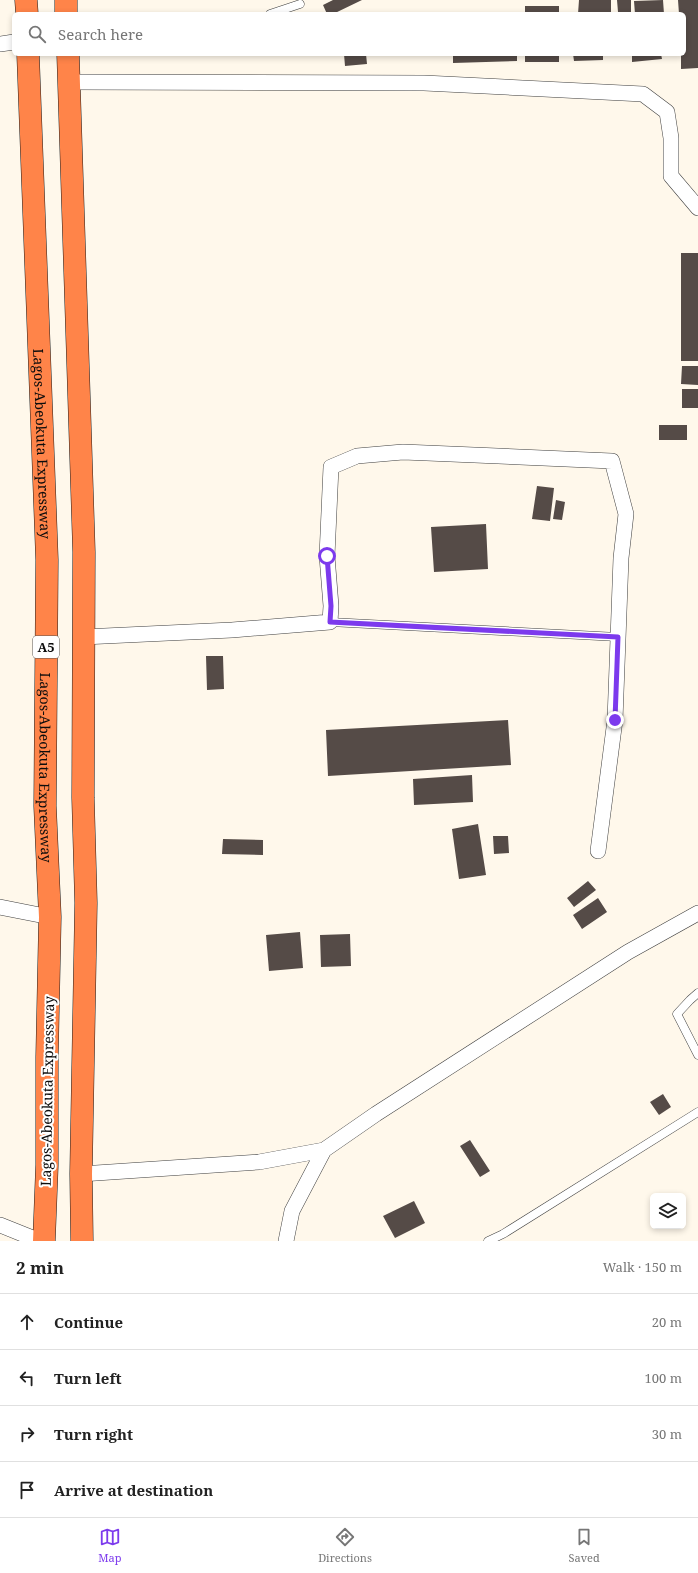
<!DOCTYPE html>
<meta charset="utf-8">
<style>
body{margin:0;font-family:"Noto Serif",serif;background:#f6f6f6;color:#222}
.controls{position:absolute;right:12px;bottom:12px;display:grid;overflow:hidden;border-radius:6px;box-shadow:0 2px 6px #0003}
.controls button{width:36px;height:36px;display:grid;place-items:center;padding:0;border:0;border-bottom:1px solid #e0e0e0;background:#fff;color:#222;font:20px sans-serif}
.stop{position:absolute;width:12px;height:12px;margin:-9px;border:3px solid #7c3aed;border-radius:50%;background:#fff}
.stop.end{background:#7c3aed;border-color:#fff;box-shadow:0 1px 4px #0008}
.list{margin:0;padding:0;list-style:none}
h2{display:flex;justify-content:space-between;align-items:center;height:52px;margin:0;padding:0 16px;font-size:17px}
h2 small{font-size:13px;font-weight:400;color:#767676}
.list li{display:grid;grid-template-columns:26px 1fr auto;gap:12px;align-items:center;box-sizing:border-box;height:56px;padding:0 16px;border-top:1px solid #e0e0e0}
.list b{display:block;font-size:15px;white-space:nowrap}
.list em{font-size:13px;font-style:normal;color:#767676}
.icon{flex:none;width:22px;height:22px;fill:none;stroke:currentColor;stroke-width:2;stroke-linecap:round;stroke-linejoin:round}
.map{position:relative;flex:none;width:698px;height:1241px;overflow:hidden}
.search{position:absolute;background:#fff;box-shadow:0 2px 6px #0003;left:12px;right:12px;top:12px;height:44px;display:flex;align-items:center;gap:10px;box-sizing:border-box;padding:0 14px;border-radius:6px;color:#767676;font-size:15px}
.sheet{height:276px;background:#fff}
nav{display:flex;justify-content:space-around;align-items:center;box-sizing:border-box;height:56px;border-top:1px solid #e0e0e0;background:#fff;font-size:11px;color:#767676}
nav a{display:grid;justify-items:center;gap:2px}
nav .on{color:#7c3aed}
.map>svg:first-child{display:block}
</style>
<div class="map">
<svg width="698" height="1241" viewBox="0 0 698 1241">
<rect width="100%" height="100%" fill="#fff8eb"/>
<path fill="#554b47" d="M333,0H362L333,14H327L323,5Z
M579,0H611V14H578Z
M617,0H631V12H618Z
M663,0L664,14H635L634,1Z
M678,0H698V68L681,69V54H684V14H679Z
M525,6H559V14H525Z
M344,54H366L367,64L345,66Z
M453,54H517V61L453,63Z
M525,54H559V62H525Z
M573,54H603V60L574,61Z
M632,54H661L662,59L632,62Z
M681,253H698V361H681Z
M682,366H698V385L681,384Z
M682,389H698V408H682Z
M659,425H687V440H659Z
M537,486L554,488L550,521L532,519Z
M556,500L565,502L562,520L553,519Z
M486,524L488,569L434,572L431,527Z
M206,656H223L224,689L207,690Z
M508,720L511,765L328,776L326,730Z
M472,775L473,802L414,805L413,779Z
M478,824L486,875L459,879L452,829Z
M493,836H508L509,853L494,854Z
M223,839L263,840V855L222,854Z
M588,881L596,890L574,907L567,898Z
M598,898L607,912L582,929L573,915Z
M300,932L303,968L269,971L266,935Z
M350,934L351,966L321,967L320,935Z
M663,1094L671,1107L659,1115L650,1102Z
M470,1140L490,1171L480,1177L460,1146Z
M414,1201L425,1223L395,1238L383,1216Z"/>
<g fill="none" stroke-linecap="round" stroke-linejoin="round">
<g stroke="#3f3f3f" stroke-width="9">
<path id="lane" d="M270,14L300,4
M330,622L618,637
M698,993L690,1000L677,1014L698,1055
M488,1241L503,1234L698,1112"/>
</g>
<g stroke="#3f3f3f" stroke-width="16">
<path id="street" d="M0,44L14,42
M69,82L424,83L643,94L667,112L671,138V176L698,208
M83,637L232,630L330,622L331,606L327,556L331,467L357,456L403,452L612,461L626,514L621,558L615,720L598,851
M0,907L50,917
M81,1174L259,1162L324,1150L376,1114L628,952L698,913
M0,1225L40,1241
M286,1241L292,1211L324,1150"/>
</g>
<g stroke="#1d1d1d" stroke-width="23">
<g id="highway">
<path d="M26,0L27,14"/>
<path d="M66,0V14"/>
<path id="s1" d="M28,54L47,560L45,806L50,917L47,1057V1165L44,1241"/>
<path d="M68,54L84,552L83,798L86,903L81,1174L82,1241"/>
</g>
</g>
<use href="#lane" stroke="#fff" stroke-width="8"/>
<use href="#street" stroke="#fff" stroke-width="15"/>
<use href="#highway" stroke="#ff8449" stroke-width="22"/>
</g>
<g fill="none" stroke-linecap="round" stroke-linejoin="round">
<path stroke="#7c3aed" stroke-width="5" d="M327,556L331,606L330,622L618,637L615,720"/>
</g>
<g text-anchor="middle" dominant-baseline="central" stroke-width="4" stroke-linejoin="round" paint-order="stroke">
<rect fill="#fff" stroke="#555" stroke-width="1" x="33" y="636" width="26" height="22" rx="3"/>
<g font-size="13" font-weight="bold" fill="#0c0c0c">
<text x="46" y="647">A5</text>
</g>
<g font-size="14" fill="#0c0c0c" stroke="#fff">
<text stroke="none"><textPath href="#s1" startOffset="390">Lagos-Abeokuta Expressway</textPath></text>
<text stroke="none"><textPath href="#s1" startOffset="714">Lagos-Abeokuta Expressway</textPath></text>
<text transform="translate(47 1091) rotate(-89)">Lagos-Abeokuta Expressway</text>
</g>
</g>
</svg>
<div class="controls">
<button><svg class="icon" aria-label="layers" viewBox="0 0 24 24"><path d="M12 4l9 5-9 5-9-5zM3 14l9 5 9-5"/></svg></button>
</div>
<div class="stop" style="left:327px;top:556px"></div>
<div class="stop end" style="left:615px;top:720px"></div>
<div class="search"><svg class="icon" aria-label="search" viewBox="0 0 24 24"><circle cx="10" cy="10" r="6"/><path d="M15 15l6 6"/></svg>Search here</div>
</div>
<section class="sheet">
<h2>2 min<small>Walk · 150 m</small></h2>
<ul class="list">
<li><svg class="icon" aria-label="ahead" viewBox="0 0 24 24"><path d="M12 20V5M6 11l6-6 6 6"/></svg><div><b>Continue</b></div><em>20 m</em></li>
<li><svg class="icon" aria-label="left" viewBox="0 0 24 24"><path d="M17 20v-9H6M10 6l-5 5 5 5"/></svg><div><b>Turn left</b></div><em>100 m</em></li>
<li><svg class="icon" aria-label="right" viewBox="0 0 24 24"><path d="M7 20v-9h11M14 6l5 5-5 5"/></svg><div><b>Turn right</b></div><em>30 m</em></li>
<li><svg class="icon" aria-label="arrive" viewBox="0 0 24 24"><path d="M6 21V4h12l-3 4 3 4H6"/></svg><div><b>Arrive at destination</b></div></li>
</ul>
</section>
<nav>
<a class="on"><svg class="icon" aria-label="map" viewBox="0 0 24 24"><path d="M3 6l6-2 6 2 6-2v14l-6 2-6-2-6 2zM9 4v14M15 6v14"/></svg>Map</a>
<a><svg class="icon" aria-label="directions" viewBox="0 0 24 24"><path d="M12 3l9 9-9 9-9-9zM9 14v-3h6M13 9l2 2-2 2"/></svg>Directions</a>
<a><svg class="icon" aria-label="saved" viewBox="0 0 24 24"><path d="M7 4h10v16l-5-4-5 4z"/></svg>Saved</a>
</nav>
